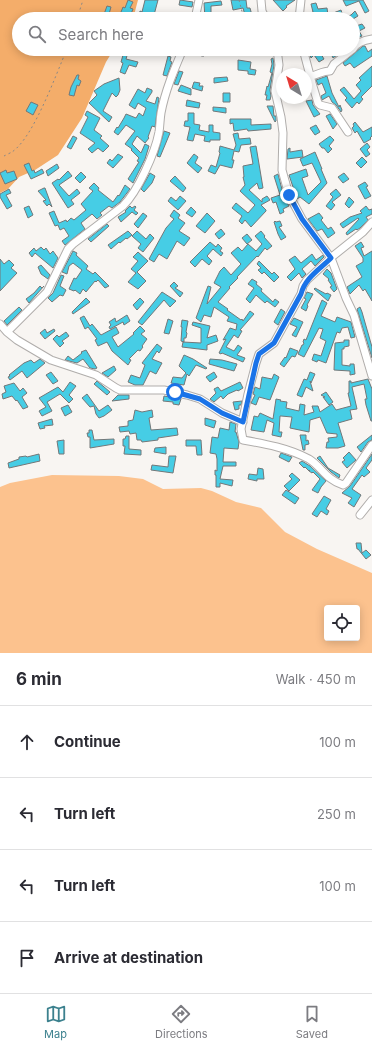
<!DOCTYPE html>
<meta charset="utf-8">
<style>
body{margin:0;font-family:Inter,sans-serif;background:#f2f2f3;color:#2b2b33}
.controls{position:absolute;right:12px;bottom:12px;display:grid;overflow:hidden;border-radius:4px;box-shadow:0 2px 10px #0003}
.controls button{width:36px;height:36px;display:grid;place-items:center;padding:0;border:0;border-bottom:1px solid #e1e1e2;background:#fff;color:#2b2b33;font:20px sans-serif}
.compass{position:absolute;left:276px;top:68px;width:36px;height:36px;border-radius:50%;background:#fff;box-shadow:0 2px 10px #0003;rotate:322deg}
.stop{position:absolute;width:12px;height:12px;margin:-9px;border:3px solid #1a73e8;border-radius:50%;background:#fff}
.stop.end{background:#1a73e8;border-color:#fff;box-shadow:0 1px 4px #0008}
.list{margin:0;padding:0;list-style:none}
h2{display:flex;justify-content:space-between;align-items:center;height:52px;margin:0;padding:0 16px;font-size:17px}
h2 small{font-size:13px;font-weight:400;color:#7c7c81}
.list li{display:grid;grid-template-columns:26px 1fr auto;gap:12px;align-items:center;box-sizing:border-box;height:72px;padding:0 16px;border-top:1px solid #e1e1e2}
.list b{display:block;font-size:15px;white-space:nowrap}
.list em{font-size:13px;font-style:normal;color:#7c7c81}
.icon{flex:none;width:22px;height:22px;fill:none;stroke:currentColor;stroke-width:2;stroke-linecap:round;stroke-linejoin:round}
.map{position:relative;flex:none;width:372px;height:653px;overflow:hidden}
.search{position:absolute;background:#fff;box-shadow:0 2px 10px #0003;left:12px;right:12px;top:12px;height:44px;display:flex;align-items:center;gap:10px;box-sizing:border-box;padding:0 14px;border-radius:22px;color:#7c7c81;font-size:15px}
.sheet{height:340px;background:#fff}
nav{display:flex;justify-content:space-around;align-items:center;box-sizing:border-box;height:56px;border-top:1px solid #e1e1e2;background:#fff;font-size:11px;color:#7c7c81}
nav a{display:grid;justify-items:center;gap:2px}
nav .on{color:#3c818e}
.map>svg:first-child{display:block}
</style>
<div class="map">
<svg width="372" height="653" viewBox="0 0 372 653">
<rect width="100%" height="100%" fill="#f8f5f2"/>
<path fill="#f4ad6a" d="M0,0H138L133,19H19V49H114L106,62L82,118L58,155L35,170L19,177L8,189L0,193Z"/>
<path fill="#fcc28e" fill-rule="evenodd" d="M52,475L119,476L143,479L163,489L201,488L212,491L236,502L261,508L285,532L317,549L372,573V653H0V487L10,483ZM327,608H357V638H327Z"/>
<path fill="#46cde5" stroke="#737778" d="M128,0L133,2L130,8L133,9L129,19H111L103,17L107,6L111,7L109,14L119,17L123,7L125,8Z
M145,0H158L154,15L164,18L163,19H138L140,11L142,12Z
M180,0L193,2L192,7L179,5Z
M231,0H246L247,8H250L253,19H246L243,8L233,10Z
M273,0H295L286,6L287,7L283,11Z
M343,0H363L369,11L365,13L359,1L346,6Z
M221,1L222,5L211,6V19H205L204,3Z
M316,3L318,9L327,8L328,15L341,10L343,16L333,19H327L326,16L314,19H307L306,15L313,12L311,4Z
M355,11L358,16L353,19H341L351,15Z
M353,19L356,26L362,24L365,28L359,31L362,36L357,38L355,32L353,33Z
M363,46H365L368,52L372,49V56L354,68L350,63L345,66L343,63Z
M122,49H129L126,59L138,62L136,67L129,65L125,74L120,72L123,63L121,62L123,55L120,54Z
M188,49H199L205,51L204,56H202L187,51Z
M308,49H318L324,59L319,62L314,55L311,58Z
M329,49H345L333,58Z
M168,56L171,57L170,61L172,62L167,76L163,75Z
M273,58L274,65L270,90L271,96L270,100H266L267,95H265L267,86L268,87L272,73L270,72L272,64L271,59Z
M238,60L251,62L250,69L256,70L255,75L248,74V71L238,70Z
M372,66V86L361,97L363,99L359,104L357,102L352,108L345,100L347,98L340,90L344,87L354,99L361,91L356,85L361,80L359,78Z
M179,71L183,72L178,85L174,84Z
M77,75H79L78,79L81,81L79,86L77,85L74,96L69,95L71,87Z
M327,76L332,93L339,107L340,105L342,110L341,112L336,105L332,102L329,96L322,100L321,96L326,93L322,83L318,85L316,80Z
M227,77L228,81L214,83V78Z
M119,78L120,90L118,95L116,97L112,93L103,111L112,117L109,122L89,103L97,95L94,91L104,84Z
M194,82L200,83L199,86H203L202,91L192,88Z
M181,85L191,89V95L178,91Z
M147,88L152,90V92L146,101L155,104L157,97L159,98L155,127L152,126L148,137L149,138L145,143L137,136L132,144L141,153L145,144L149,146L145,159L133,183L128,179L139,162L137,161L139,158L131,150L132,149L125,144L135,131L126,125L118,135L114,132L117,127L118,128L124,118L126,114L136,118L139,113L143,116L146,108L138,103L135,109L129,105L138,89L145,93Z
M223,93H230V102H223Z
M187,100L200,103L199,108L186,106Z
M312,100L313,105L320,114L314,117L306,101Z
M31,102L38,105L33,115L26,111Z
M267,106H273L274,116H276V121L275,122Z
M213,107L226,108V113L213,111Z
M87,111L100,118L94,130L102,136L100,138L109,146L103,152L98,148L92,153L88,149L95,143L80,133L88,117L85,115Z
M188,113H194V124L200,125L199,130L209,132V125H213V132L220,133V140H210V142L204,141L205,136L195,134L193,141L187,140L190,127L184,126L185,121H188Z
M330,114L337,124L333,129L326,116Z
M230,119H251V125L271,124V129L248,131L247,129L234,131L233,123L230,124Z
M355,122L363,132L372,127V136L370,138L371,139L364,143L357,131L355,133L352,128L354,126L353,124Z
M316,125L320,132L315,135L310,128Z
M164,131L170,133L160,157L157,156Z
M238,133L239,139L250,138L251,144L241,145L239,152L234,151L232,160H234L232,168L220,165L215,174L208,171L211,165L216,167L220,153L219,152L220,146L234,150L236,145L233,134Z
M73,136L77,138L71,149L67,147Z
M330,136L334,140L329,146L332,149L328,153L324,148H322L319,144Z
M367,143L370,147L367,150L370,154L366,157L360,149Z
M256,146L263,188L259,189L257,183L249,190L262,202V199L267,196L270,200L261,205L266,210V211L251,227L245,220L242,224L239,221L242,216L232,208L236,203L248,213L255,205L240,191L245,185L243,177H244L243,166L253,164L250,147Z
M290,148V152L302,150L303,157L287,159L288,149Z
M315,152L322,169H321L327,183L309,204L300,197L297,199L289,175L306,169L308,176L302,178L308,195L321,182L312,163L303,166L300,159Z
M118,154L123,157L113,168L107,163L110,159L112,161Z
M194,154L198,157L195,163L202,168L198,173L187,163Z
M362,157L367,162L361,168L356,163Z
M29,163L32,171L34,170L35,173L42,169L44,173L31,179L24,165Z
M57,164L59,168L48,176L46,171Z
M6,170L7,173L14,171L17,179L5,184L0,173Z
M68,171L72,176L59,185L69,196L77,189L80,193L71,200L74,204L68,208L52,183L58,179L59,180Z
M81,172L86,177L80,183L75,178Z
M150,173L155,176L152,183L144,192L141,189Z
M344,173L349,179L343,183L338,177Z
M278,174L284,197L289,206L283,209L284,212L280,214L276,202L273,203L271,198L280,195L274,176Z
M175,176L186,188L183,192L170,181Z
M365,182L368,186L366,187L371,196L365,199L358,186Z
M94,183L99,188L98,190L113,202L118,195L119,196L125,185L130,189L120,202L112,208L109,206L100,213L102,215L97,219L92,214L81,223L85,229L65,245L62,241L69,236L64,228L60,230L58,225L55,226L49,213L54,211L59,223L66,220L67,222L71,218L74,220L86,210L81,204L93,191L89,188Z
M44,188H45L52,207L49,204L47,206L43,201L46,200L38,191Z
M9,189L11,193L6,195L12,206L7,209L0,197V194Z
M336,189L341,195L332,202L335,205L331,210L326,206L333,197L330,194Z
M180,196L186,201L178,210L168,201L171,197L176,201Z
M349,197L354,202L349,208L345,204Z
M29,206L33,215L28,218L24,208Z
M130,206L132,208L135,206L136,207L134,210L138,213L136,215L132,212L121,222L118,217L126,212L125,211Z
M366,206L369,210L372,209V214L366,217L368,220L360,228L357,230L356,229L347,235L346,233L359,219L358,218L343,228L340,224L350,217L362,213L360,211Z
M191,207L196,212L192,217L186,213Z
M174,210L180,215L178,218L185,223L179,231L190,238L184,246L177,241L167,259L159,254L154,262L149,259L166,228L174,219L170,216Z
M143,213L147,216L138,228L134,224Z
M207,213L215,221L205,233L196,226Z
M319,213L323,218L321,220L328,229L331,227L335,233L328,238L322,229L317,231L308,219Z
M275,221L276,222L280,221L282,226L279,227L286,237L281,240L278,234L274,222Z
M107,224L109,226L91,242L88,239Z
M221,229L225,234L219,239L215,234Z
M128,231L132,235L127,239L126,238L120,243L119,242L111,249L108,245Z
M137,231L146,239L150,234L154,238L143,252L138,248L141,244L132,236Z
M261,231L265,236L264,237L272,246L267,250L265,248L258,257L257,256L237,277L238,278L229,287L230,288L218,302L228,309L227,310L241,320L242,319L243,321L250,311L254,314L240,330L242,331L238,338L234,335L226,347L234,351L238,345L242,348L237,355L245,358L243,362L222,353L221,354L219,353L226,339L223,340L230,328L236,330L237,324L227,321L229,317L214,307L211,317L204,315L201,322L196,318L208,286L211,287L207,304L221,287L214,283L220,271L224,267L231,275L241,264L231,253L238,247L242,251L248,244L256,251L262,244L255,236Z
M247,234L252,240L247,244L242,238Z
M210,242L216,247L218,244L222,248L220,251L223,253L221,256L213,249L207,256L212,261L209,265L202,259L195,267L190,262Z
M361,242L364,247L361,248L364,256L372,251V301L365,289L363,291L359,285L350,294L347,287L362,277L356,266L363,262V258L355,246Z
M41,247L44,250L46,248L50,254L53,251L58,258L53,268L35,253L32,257L29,253L34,248L36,251Z
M73,251L77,253L76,255L88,266L86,269L93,274L95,272L109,286L105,288L98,280L96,282L95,281L86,292L83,289L80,294L75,290L74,291L69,289L74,278L76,279L82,270L73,263L69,266L67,274L62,272Z
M138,252L148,261L137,272L146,281L138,289L128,282L136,273L131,269L138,261L133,257Z
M312,254L316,260L323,255L324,257L315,266L311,261L302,269L306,274L302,278L299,273L291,281L287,277L295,269L289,260L295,256L301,263Z
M0,259L4,264L9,260L14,265L11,268L17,273L0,291Z
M259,261L272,274L274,272L279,277L274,282L264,272L262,274L258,270L261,268L257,264Z
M41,265L50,275L48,279L41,274L38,267Z
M327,269L331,273L337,289L334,292L330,287L332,286L328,280L329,279L323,274Z
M61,275L64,276L60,286L66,290L63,296L60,295L52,302L48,298L53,293Z
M252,279L257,282L256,284L262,289L261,291L273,302L275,299L279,302L275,307L267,301L265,303L256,295L250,303L246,299L254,288L248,284Z
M174,282L178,286L175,288L183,293L180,297L170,286Z
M40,286L42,288L44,286L29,303L26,299L34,293Z
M315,288L326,294L327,293L331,295L328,301L314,289Z
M162,292L176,301L170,307L164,300L142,325L138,322Z
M307,292L313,294L307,305L308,306L306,311L301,308L306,299L304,298Z
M86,298L90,302L73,314L72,312Z
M140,298L144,302L137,310L133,305Z
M322,300L327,303L321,316L335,322L337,317L351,322L355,337L351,338L348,327L342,328L340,333L337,332L326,363L318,360L317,362L312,360L314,354L321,356L326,341L320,338L323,329L319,328L304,357L298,354L302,345H303L304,343L303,342L304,339L306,340Z
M19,307L22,310L7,325L4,321Z
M360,307L362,312L372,347V358L357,309Z
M281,309L285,312L278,325L274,322Z
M127,315L130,321L124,325L123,322L110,329L109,327L111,325L109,322L115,318L116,322Z
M84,316L90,326L92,324L101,335L116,327L119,333L112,337L118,347L134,334L133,333L140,326L145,331L141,334L147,339L142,346L143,347L140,351L138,350L129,359L131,360L128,365L112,351L107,342L98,346L95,340L97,339L88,327L85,329L80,318Z
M294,318L303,322L296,337L292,335L297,327L290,324Z
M168,319L173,321L169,334L164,333Z
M182,320L188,321L186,332L187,333L186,338H184V342L181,341L182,327H181Z
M193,322L210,326L207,338L216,335L218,341L207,345V350L182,347L183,342L201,343V328L192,325Z
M45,329L47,333L54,329L55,331L45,339L40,333Z
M66,332L69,336L62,341L64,343L60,347L53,339L57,335L59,337Z
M344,340H349V346L344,347V349H342V365L350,366V364H354L355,374L350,375V371L334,370L335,343L344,342Z
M157,344L162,348L159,353L157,351L152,359L162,363L156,374L150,371L143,385H135L128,382L131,375L140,378L145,365L142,363Z
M290,348L298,351L295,357L292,356L284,367L280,364L285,357L286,358Z
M86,350L97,368L95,369L90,368L83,359L77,363L65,360L68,356L73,360L82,353L81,352Z
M184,355L193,359L207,368L206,369L196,365L189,376L187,374L184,385L171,383L173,377L182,378L186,373L179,366Z
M40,359L45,363L27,378L22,371L10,380L8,377L10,376L9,375L24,363L31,360L34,363Z
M210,359L222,360L237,364L234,371L209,364Z
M114,366L116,370L108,377L102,373Z
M51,372L58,381L53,384L46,375Z
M214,372L217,377L210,382L206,377Z
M310,372L315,374L311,383L310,381L313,391L306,387L302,397L297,395L304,379L307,380Z
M274,374L279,377L270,400L259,397L256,405L251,403L255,395L253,394L255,387L260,389L262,377L272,379Z
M368,379L372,389V421H371L366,405L365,399H367L364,384L352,387L357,409L350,410L352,419L338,423L345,446L338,448H326L327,442H329L328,438L337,437V434L327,433L320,417L310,420L309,432L290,428L292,417L281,416H280L279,432H282L281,437L272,435L274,423L267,420L264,432L251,430L254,416L258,417L260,413L273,419L276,399L281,400L280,401L287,402L286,408L299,411L300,404L305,405L304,415L314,412L312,406H318L320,412L332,404L336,410L351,406L348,393H349V381H351V383Z
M97,381L110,392L107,395L94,384Z
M70,382L76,386L69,395L73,399L69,403L60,394L47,402L52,411L42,416L39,411L46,407L39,398L58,387L63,392Z
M240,382L243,388L238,391L237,390L228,394L223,399L221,396L214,402L210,399L216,393L214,389L218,387L221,391Z
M14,383L20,391L23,388L27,393L22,397L28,407L23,409L17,400L16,401L12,396L3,399L2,394L6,392L4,386Z
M326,392L333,402L329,405L323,397H325L321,395Z
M87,394L99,411L108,405L112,410L104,416L99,418L96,414L94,406L90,407L82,398Z
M118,395H129V399L112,401Z
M164,396L181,399L179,405L173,404V402L163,401Z
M242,401L241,405H239V409L235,410L233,402Z
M68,405L72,412L65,416L61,408Z
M135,410L142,412L152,410L153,417L149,418L151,430L177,428L178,435L158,438V440L142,442L141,440H137L136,433L130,434L129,431L120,432L119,427L128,426V421L133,420Z
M205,418L216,421L214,428L205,425Z
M52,419L53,425L44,426L45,428L40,429L38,423Z
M230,422L236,424L235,432H236L239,442L238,449L224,448L223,462H236V466H223L220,479L233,480L232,486L220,483V487H216V475H215V470L217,471V459L216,454L210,453L212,437L218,438L220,428L229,430Z
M89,430H92L94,440L114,439V444L90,448V437H88L87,433H89Z
M300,435H306V441L308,440L309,444L305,445V450H303Z
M372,435V440L368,442L361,452L357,447Z
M126,436H129V449L141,450V455L124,454L125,446H123V439H125Z
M64,440V454H59L57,441Z
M186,440H201L202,455H197L196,446H186Z
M166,447V454L154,452L155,448Z
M349,452L356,460L347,468L342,462L345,460L343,458Z
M281,453L292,457L289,462L279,457Z
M39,454L40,461L9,468L8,463L19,459V457L26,456L27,457Z
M372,454V460L366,468L370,472L364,477L362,475L352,489L361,495L354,507L348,503L352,498L342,493L350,486Z
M169,456H176L173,473L151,470L152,465L168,467Z
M320,456L328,468L340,475L339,478L331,472L317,458Z
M302,461L310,466L326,481L321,487L318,493L312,490L320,479L313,472L312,473L309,471L310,470L309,471L305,467L304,468L299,463Z
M258,468L263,469L264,479H257V481L248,479L249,474L257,475Z
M292,473L300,480L289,491L284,486L292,479L289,476Z
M286,490L299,498L295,504L282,495Z
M324,496L331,500L326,509L329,511L327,515L321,511L317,517L312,514Z
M356,543H361L362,553L366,550L371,555L366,559L358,549H357Z"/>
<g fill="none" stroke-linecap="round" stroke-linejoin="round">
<g stroke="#b0adab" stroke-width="9">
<path id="minor" d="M261,0L262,11L266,19
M195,19L199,0
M299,19L301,0
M277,49L279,65L275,91L281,117L283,133L282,170L289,195L302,219L331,258L346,298L354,315L372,376
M303,49L312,83L318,103L320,105L332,108L348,132
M353,49C357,42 365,40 372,39
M311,76C318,75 322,71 330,71L334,64L353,49
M372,222L363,232L333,256L307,280L303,286L301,294L274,343L259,354L256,363L248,394L241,429L243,440C266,444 288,448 309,459C322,467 325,479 343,485L346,483L372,445
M0,324L7,332L47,292L68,249L73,244L123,206C138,191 155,153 159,132C160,126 160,119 161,113C165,91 174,70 183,49
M7,332L17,340L51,360L96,375L116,388L120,390H164L187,395L200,399L222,413L243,422
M360,515L372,500"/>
</g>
<path stroke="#8a8886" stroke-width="1" stroke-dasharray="2 3" stroke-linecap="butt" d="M239,0L244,19
M77,19L83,0
M4,156C6,155 10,153 12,152C34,137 56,74 67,49"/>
<use href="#minor" stroke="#fff" stroke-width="7"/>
</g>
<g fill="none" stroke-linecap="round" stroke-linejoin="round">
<path stroke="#1a73e8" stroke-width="5" d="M175,392L200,399L222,413L243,422L256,363L259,354L274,343L301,294C305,278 319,270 331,258L302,219L289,195"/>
</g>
</svg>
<div class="controls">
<button><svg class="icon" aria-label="locate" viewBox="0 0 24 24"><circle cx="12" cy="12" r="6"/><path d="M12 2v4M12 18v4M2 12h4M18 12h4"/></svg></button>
</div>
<svg class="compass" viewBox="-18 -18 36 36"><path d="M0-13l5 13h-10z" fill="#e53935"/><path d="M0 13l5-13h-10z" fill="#7c7c81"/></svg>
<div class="stop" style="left:175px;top:392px"></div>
<div class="stop end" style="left:289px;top:195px"></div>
<div class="search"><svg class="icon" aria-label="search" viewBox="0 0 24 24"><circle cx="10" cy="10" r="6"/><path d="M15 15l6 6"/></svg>Search here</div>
</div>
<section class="sheet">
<h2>6 min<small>Walk · 450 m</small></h2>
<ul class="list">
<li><svg class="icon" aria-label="ahead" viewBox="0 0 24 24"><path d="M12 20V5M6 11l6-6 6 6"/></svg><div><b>Continue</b></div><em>100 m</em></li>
<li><svg class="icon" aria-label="left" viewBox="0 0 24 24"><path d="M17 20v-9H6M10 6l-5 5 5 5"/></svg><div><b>Turn left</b></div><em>250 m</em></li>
<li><svg class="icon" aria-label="left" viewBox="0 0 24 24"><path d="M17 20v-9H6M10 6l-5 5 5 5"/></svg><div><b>Turn left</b></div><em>100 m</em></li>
<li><svg class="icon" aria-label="arrive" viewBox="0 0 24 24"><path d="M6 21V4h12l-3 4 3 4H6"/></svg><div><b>Arrive at destination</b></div></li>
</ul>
</section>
<nav>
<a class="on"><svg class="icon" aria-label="map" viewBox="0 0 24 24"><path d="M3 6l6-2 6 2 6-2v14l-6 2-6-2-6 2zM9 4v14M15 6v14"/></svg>Map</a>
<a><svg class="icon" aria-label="directions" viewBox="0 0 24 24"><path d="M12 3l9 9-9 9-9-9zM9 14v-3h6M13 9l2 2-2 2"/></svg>Directions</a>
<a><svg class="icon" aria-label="saved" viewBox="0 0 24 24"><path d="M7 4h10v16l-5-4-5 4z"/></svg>Saved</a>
</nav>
